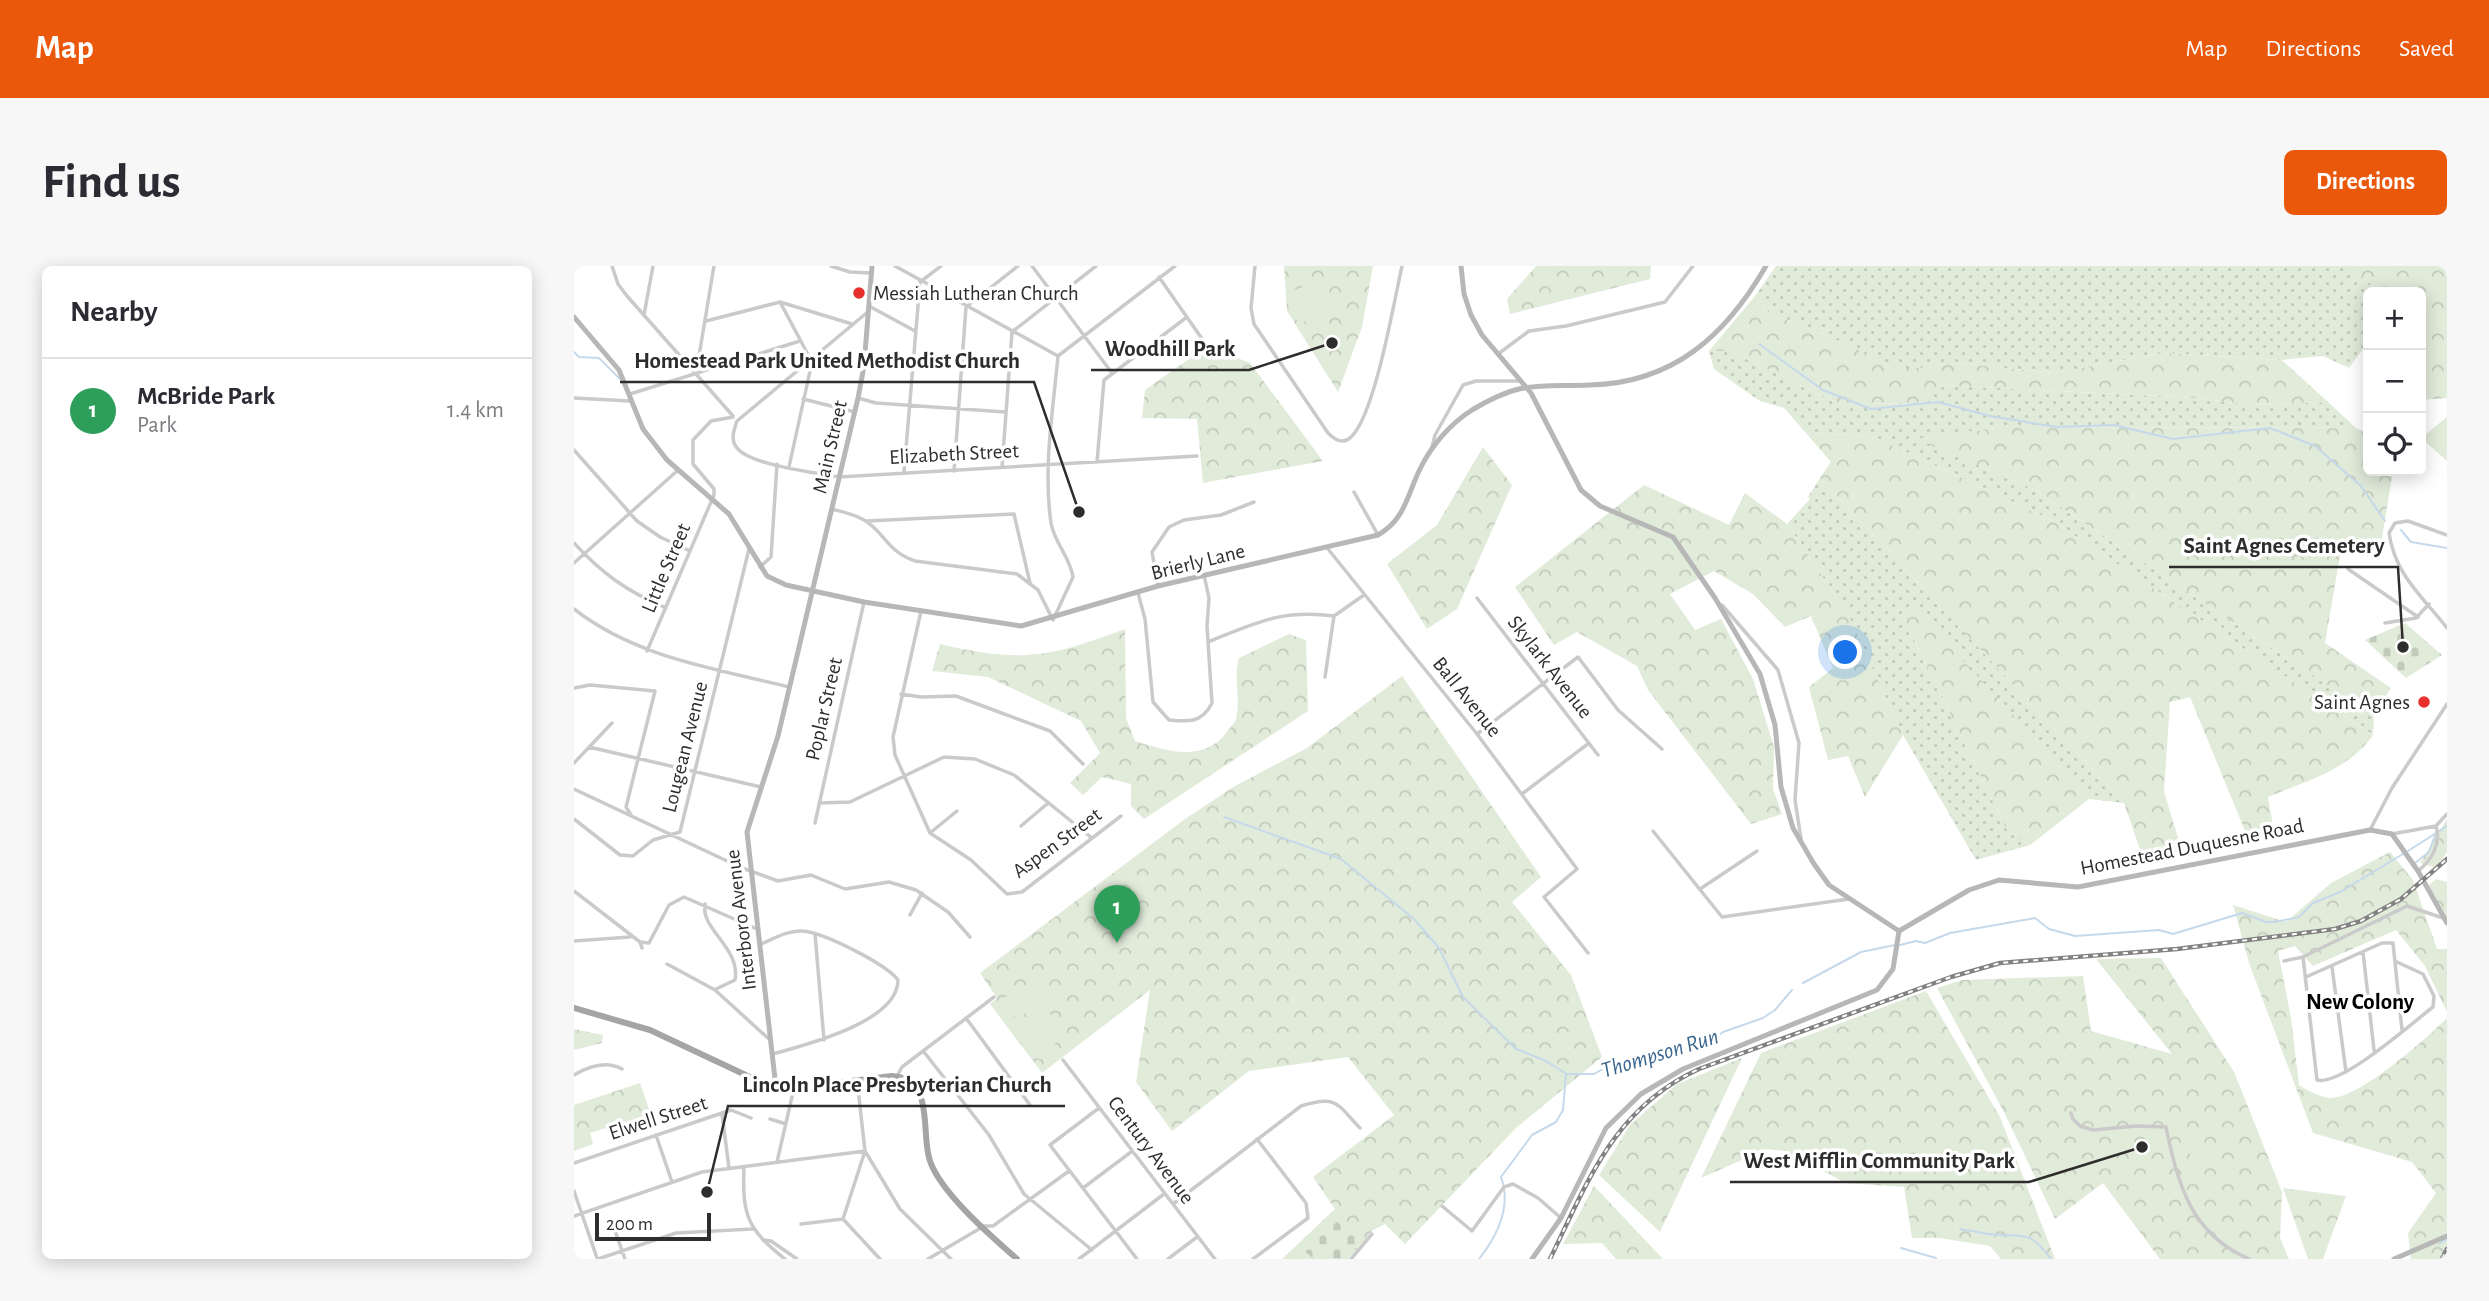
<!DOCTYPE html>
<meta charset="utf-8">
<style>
body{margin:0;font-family:"Alegreya Sans",sans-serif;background:#f7f7f7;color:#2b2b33}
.controls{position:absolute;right:21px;top:21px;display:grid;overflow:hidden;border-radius:10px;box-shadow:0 4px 18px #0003}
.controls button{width:63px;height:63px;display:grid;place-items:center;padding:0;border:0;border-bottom:2px solid #e1e1e2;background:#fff;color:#2b2b33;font:35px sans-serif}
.scale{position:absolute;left:21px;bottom:18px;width:116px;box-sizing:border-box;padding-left:7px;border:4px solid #2d2d2d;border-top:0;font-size:19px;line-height:24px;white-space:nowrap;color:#2d2d2d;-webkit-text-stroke:5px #fff;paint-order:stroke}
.you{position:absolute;left:1272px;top:387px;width:24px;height:24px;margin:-18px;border:5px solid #fff;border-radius:50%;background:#1a73e8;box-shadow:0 0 0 10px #1a73e833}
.badge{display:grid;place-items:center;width:46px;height:46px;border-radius:50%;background:#ea580c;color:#fff;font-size:23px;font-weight:700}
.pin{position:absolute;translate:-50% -58px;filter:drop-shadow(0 2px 4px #0008)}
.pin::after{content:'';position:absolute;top:37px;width:24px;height:21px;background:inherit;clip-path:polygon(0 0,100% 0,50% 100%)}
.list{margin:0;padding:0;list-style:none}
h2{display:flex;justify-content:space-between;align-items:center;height:91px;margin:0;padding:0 28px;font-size:30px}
h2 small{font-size:23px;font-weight:400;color:#7c7c81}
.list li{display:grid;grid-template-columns:46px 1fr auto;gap:21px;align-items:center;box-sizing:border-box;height:105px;padding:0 28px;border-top:2px solid #e1e1e2}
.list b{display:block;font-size:26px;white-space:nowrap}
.list p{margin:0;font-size:23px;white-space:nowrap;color:#7c7c81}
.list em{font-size:23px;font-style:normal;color:#7c7c81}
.icon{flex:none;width:38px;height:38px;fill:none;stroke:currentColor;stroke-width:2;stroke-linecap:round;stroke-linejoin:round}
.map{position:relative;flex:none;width:1873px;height:993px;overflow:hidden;border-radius:10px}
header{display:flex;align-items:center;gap:42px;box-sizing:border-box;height:98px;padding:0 35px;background:#ea580c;color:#fff}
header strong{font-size:33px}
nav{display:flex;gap:38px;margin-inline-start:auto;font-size:24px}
.intro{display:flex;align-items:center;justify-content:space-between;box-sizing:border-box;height:168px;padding:0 42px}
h1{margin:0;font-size:49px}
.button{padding:18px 32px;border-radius:10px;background:#ea580c;color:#fff;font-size:24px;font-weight:700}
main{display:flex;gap:42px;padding:0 42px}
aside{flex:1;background:#fff;border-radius:10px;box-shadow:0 4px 18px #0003}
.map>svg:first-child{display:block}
</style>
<header>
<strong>Map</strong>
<nav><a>Map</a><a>Directions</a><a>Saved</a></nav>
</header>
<div class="intro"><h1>Find us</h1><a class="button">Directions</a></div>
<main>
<aside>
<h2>Nearby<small></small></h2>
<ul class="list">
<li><span class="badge" style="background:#2e9e5b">1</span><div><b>McBride Park</b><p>Park</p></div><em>1.4 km</em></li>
</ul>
</aside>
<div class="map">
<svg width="1873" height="993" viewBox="0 0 1873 993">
<defs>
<pattern id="grass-dots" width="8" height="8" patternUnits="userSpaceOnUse" patternTransform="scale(1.75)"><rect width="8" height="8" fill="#e1ebda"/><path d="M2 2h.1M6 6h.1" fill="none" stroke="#c1cabb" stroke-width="1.8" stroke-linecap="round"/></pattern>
<pattern id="forest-crowns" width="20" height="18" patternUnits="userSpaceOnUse" patternTransform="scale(1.75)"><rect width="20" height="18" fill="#e1ebda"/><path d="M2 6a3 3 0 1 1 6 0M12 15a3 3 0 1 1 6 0" fill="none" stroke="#c1cabb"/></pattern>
<pattern id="cemetery-stones" width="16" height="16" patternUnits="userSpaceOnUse" patternTransform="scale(1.75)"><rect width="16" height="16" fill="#e1ebda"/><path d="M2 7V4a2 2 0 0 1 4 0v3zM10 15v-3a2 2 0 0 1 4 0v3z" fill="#c1cabb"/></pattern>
</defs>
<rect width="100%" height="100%" fill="#fff"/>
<path fill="url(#grass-dots)" d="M1202,0H1776L1806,26H1794V76L1775,102L1749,90L1708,94L1589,87L1480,107L1384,97L1327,105L1256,71L1195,47L1181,30Z
M1135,85H1156L1266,138L1344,137L1364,119L1624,132L1676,139L1754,136L1782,162L1430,161L1344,173L1461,224L1800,450L1799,469L1477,254L1298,170L1232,167L1210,142L1186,135L1140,103Z
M1246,212L1550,537L1515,533L1340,341L1328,349L1433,564L1456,579L1402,594L1329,469L1271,344L1213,258L1236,233L1234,231Z"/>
<path fill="url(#forest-crowns)" d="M710,0H799L788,61L764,126L713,45Z
M962,0H1077L1076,13L936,48L933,33Z
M1776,0H1873V132L1847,134V26H1806Z
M1181,30L1195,47L1256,71L1327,104L1384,97L1480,107L1589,87L1708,94L1754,136L1676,139L1624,132L1365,119L1344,137L1266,138L1156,85H1135Z
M633,80L676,97L749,195L629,217L623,153L568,152L571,124Z
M1430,161L1782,162L1794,167V205H1819L1806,284L1766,290L1751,377L1817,422L1800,450L1461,224L1343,173Z
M1232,167L1298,170L1477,254L1799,469C1775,504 1732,515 1694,531L1701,571L1676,577L1616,431L1596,436L1590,526L1609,588L1570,595L1550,537L1246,212L1257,196Z
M909,181L938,219L883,343L853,363L813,298L863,259Z
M1070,219L1155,259L1171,227L1213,258L1275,350L1329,469L1291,531L1274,490L1254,494L1235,421L1259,402L1237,350L1211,361L1179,328L1140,305L1096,328L1121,364L1147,353L1179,413L1200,481L1199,523L1208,548L1177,558L1074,424L1063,400L1003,366L980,379L941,321Z
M1340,340L1515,533L1456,579L1433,564L1328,349Z
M551,363L552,452L561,475C592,485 630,497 653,466C655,462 661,457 662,453C667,433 659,412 665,392L715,368L732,374L734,445L570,553L557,540V518L528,511L509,529L496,517L526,487L507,455L414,411L358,405L366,378C447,397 474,392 551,363Z
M828,410L967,611L938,636L997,709L1028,791L942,862L831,978L811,958L799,964L774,993H708L761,943L739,911L820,849L774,791L675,805L598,865L562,816L576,724L468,807L416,738L423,732L406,707L611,553L661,520L733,482Z
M1873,553V586L1862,602L1846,597Z
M1816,586L1839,614L1863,683H1873V746L1851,700L1822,664L1739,700L1721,680L1704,685L1717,752L1725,819C1732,824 1746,831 1755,832C1784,834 1853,772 1873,752V993H1837L1834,967L1862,927L1838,896L1739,867L1675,697L1659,639L1712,656L1757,617Z
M1862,613L1873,616V653L1855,619Z
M1587,692L1660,806L1708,926L1706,972L1715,993H1586L1529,917L1481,953L1430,846L1363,722L1388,714L1509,710L1517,765L1598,788L1522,693Z
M1352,725L1426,851L1481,993H1427L1416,980L1365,972H1338L1330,921L1272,917L1211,885L1193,883L1127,912L1187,787Z
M0,763L29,769L28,777L0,784Z
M1168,792L1086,966L1025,909L1056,859L1103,818Z
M66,817L75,843L73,853L33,866L31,862L16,867L19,878L0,885V839Z
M1020,920L1089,993H1042L1028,977L989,978Z
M1709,922L1772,930L1749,993H1734Z"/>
<path fill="url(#cemetery-stones)" d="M1831,357L1868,389L1832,412L1791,374Z
M763,956L788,975L772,993H740L728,983Z"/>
<path fill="#e1ebda" d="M751,13L752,54L724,56L716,44L713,27Z
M1873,151V195L1847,172Z
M470,718L475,738L456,742L451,722Z
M449,727L453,747L432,753L427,732Z
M476,747L486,768L476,786L467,793L457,791L432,758Z
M1627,871L1637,890L1621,899L1611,879Z"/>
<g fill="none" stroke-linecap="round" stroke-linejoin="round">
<path stroke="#c5d9eb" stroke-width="2" d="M1185,78L1249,124L1297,143L1364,136L1416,150L1483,161L1540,159L1599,173L1696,162L1741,180L1787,220L1811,255
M0,86L5,91L25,92L46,113
M1827,264L1837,276L1873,282
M650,551L767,593L841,654L865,682L889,731L942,783L972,795L991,807
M1834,585L1873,560
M1841,597L1855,586L1861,569
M1326,679L1342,675L1351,677L1376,667L1461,652L1475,663L1501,670L1585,664L1599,668L1668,647L1692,656H1701L1725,651L1739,637L1766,626L1829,588
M1229,717L1287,686L1321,679
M1386,963C1399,965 1413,969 1426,969C1455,970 1458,968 1477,993
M1865,978L1873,973
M1327,982L1362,992
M905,993C924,969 938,941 927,911L958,869L982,856L989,844L992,808H1020L1036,799L1064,790H1087L1136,775L1149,766L1189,752L1201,744L1218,724"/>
<path stroke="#cacaca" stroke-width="3.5" d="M38,0L44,18L53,30L122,108
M140,0L122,108L159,150
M257,0L276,6L297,7
M321,0L484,90
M458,0L538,107
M681,0L677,42L680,58L754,167C761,174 769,179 777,171C801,149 820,35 828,0
M585,11L633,80
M206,36L238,96L215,201
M295,40L341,65
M295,45L163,155C160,164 156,174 163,182C176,199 243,207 265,211L623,190
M70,49L79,0
M132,55L206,36L278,58
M924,88L955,65L992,60L1091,36L1119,0
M56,128L226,75
M0,132L56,135
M284,132L302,137L431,146
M229,133L281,146
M858,181L861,169L889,119L902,115H947
M0,184L63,255L86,271L116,285
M523,196L530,114L613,51
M428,201L438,66L522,0
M380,205L392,41L444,0
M330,206L346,16L367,0
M780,226L804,269
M258,243C268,246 280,248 290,254C310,265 312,285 341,295L443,308L464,324L478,352
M292,255L440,248L456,317
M1873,269L1834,255L1821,257L1815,267C1821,309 1849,331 1873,362
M0,277C27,307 54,326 92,342
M754,283L903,468L1003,603L970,631L1014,687
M0,297L103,205
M186,301L197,291L203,198
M1774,303L1844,351
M584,320L578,286L595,261L610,254L647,249L680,236
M564,327L571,353L579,436L595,454C615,456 628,457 638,437L633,360L635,332L630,309
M903,332L1024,489
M1148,339L1204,404L1225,477L1221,534L1227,573
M0,343C63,392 140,402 215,421
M347,345L319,471L321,489L356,567L397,594L433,628L448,626L547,550
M479,354L499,311C496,291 480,276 477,257C469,202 479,145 484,90L601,0
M1811,357L1842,352L1855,338
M634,376C682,357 707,343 760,350L790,329
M73,385L140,229V223L119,198V174L137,155L159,151
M751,411L760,350
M0,422L16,419L81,425L52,541L57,549
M327,428L347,431L382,430L476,465L509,498
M903,468L1004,391L1044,444L1088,483
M15,481L187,521
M0,497L38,457
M0,523L168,602L204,615L237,609L271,623L315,616L342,624L374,646L396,671
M948,528L1015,477
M245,537L276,536L370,491L401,493L440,509L518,572
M0,553L46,589L59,590L79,574L106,566L175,283
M241,557L290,336
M447,560L473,538
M1796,564L1818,522L1873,438
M1079,565L1148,651L1275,633
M356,567L383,545
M1818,568L1862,560L1873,548
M1844,605C1858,594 1867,578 1862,560
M1126,623L1183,585
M0,625L66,676L68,682
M131,638C126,663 167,682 161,714L142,723
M336,649L348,627
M241,668L250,774
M0,675L56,671
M66,676L75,677L95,639L110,631L183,663
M187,678C199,673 214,664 228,665C249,666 312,698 324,714C324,756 231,779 199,788
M1789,686L1800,784
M1710,695L1729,691
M1823,696L1849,708L1860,730L1859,741C1838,757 1768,820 1743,814L1729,691L1833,640L1869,652
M93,698L141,724L196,774
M1758,701L1772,806
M1732,711L1808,677H1819L1828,764
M392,752L456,839
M350,786L415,869L450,928L518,984
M489,794L641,993
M0,809C15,800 32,794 48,803
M323,810L328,801L420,731
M283,814L291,885L326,943L377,993
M525,842L476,879L563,993
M1497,847L1499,853L1506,860L1519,864L1562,860L1592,861C1604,919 1617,968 1675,993
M148,848L155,902
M196,853L212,858
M82,869L98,916
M203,896L220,822
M0,897L157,844L177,852
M170,901C168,949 173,963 211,993
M509,922L557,886
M0,925L23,992
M599,938L727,840C763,829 762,837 786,862
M868,940L898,965L930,921L939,918L964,932L987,952
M0,950L128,906L291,885L269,953
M227,958L269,953L306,993
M40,962L51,993
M189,974L197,975L223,993
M24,993L102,967L178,963
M354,993L410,960H419L495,905
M505,993L590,928
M594,993L623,971
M679,993L734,952L732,937L683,873
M777,993L798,968"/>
<path stroke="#b7b7b7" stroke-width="5" d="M887,0L890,28L897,49L908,69L957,127L1007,224L1026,240L1099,271L1141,332L1186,408L1201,459L1207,521L1219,562L1240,598L1255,619L1325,665
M0,51L45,104L69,163L93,194L155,248L193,310L212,319L290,336L447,360L584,320L804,269C831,254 833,229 846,203C857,180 876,158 898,144C948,114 962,121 1016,119C1100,117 1152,69 1192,0
M1325,665L1395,624L1425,614L1504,621L1796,564L1818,568L1844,605L1873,657
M199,819L201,813L173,566L204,470L284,132L290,100L298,0
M958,993L987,952L1032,862L1067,828L1109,803L1303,724L1319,703L1325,665
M1820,993L1873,970"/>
<path stroke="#a5a5a5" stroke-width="6" d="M0,742L76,764L193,819L220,822L318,810C362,813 346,867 356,895C367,927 417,970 443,993"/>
<g stroke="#828282" stroke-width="4.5">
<path id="rail" d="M976,993C1014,915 1040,842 1125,803L1377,711L1426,697L1603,683L1761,663L1787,655L1827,633L1873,593
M1868,993L1873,983"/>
</g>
<use href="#rail" stroke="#fff" stroke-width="2" stroke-dasharray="5" stroke-linecap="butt"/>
</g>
<g fill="#e72f2b" stroke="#fff" stroke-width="2.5">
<circle cx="285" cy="27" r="7"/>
<circle cx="1850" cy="436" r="7"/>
</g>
<g text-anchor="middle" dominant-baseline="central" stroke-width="7" stroke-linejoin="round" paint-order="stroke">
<g font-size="21" fill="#2d2d2d" stroke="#fff" text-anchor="start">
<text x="299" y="27">Messiah Lutheran Church</text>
<text x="1836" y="436" text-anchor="end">Saint Agnes</text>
</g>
<g font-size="21" fill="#2d2d2d" stroke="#fff">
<text transform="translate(256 181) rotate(-77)">Main Street</text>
<text transform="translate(380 188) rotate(-3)">Elizabeth Street</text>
<text transform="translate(624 296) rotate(-14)">Brierly Lane</text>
<text transform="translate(92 302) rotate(-67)">Little Street</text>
<text transform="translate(976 401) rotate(52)">Skylark Avenue</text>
<text transform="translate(893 431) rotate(51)">Ball Avenue</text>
<text transform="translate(250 443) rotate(-77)">Poplar Street</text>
<text transform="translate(111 481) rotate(-76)">Lougean Avenue</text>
<text transform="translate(483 577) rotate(-36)">Aspen Street</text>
<text transform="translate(1618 581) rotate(-11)">Homestead Duquesne Road</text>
<text transform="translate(167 654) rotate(-97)">Interboro Avenue</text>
<text transform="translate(84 852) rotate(-18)">Elwell Street</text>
<text transform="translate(577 884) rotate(53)">Century Avenue</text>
</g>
<g font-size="23" font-weight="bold" fill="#000" stroke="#fff">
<text x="1786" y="736">New Colony</text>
</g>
<g font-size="23" font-style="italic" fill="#3a668f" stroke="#fff">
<text transform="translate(1086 788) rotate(-17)">Thompson Run</text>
</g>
</g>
<path fill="none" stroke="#2d2d2d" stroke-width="2.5" d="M758 77L675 104H517M505 246L460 116H46M1829 381L1824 301H1595M133 926L154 840H491M1568 881L1455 916H1156"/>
<g fill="#2d2d2d" stroke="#fff" stroke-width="2.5">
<circle cx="758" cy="77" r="7"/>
<circle cx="505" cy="246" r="7"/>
<circle cx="1829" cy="381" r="7"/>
<circle cx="133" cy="926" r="7"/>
<circle cx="1568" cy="881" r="7"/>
</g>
<g font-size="23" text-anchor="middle" font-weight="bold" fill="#2d2d2d" stroke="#fff" stroke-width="7" stroke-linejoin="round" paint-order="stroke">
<text x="596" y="90">Woodhill Park</text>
<text x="253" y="102">Homestead Park United Methodist Church</text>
<text x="1710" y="287">Saint Agnes Cemetery</text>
<text x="323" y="826">Lincoln Place Presbyterian Church</text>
<text x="1305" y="902">West Mifflin Community Park</text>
</g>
</svg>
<div class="controls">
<button>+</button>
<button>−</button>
<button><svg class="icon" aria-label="locate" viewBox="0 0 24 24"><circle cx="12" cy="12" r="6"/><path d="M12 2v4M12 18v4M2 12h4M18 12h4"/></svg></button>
</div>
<div class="scale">200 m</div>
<div class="you"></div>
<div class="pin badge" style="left:543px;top:677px;background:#2e9e5b">1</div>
</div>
</main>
